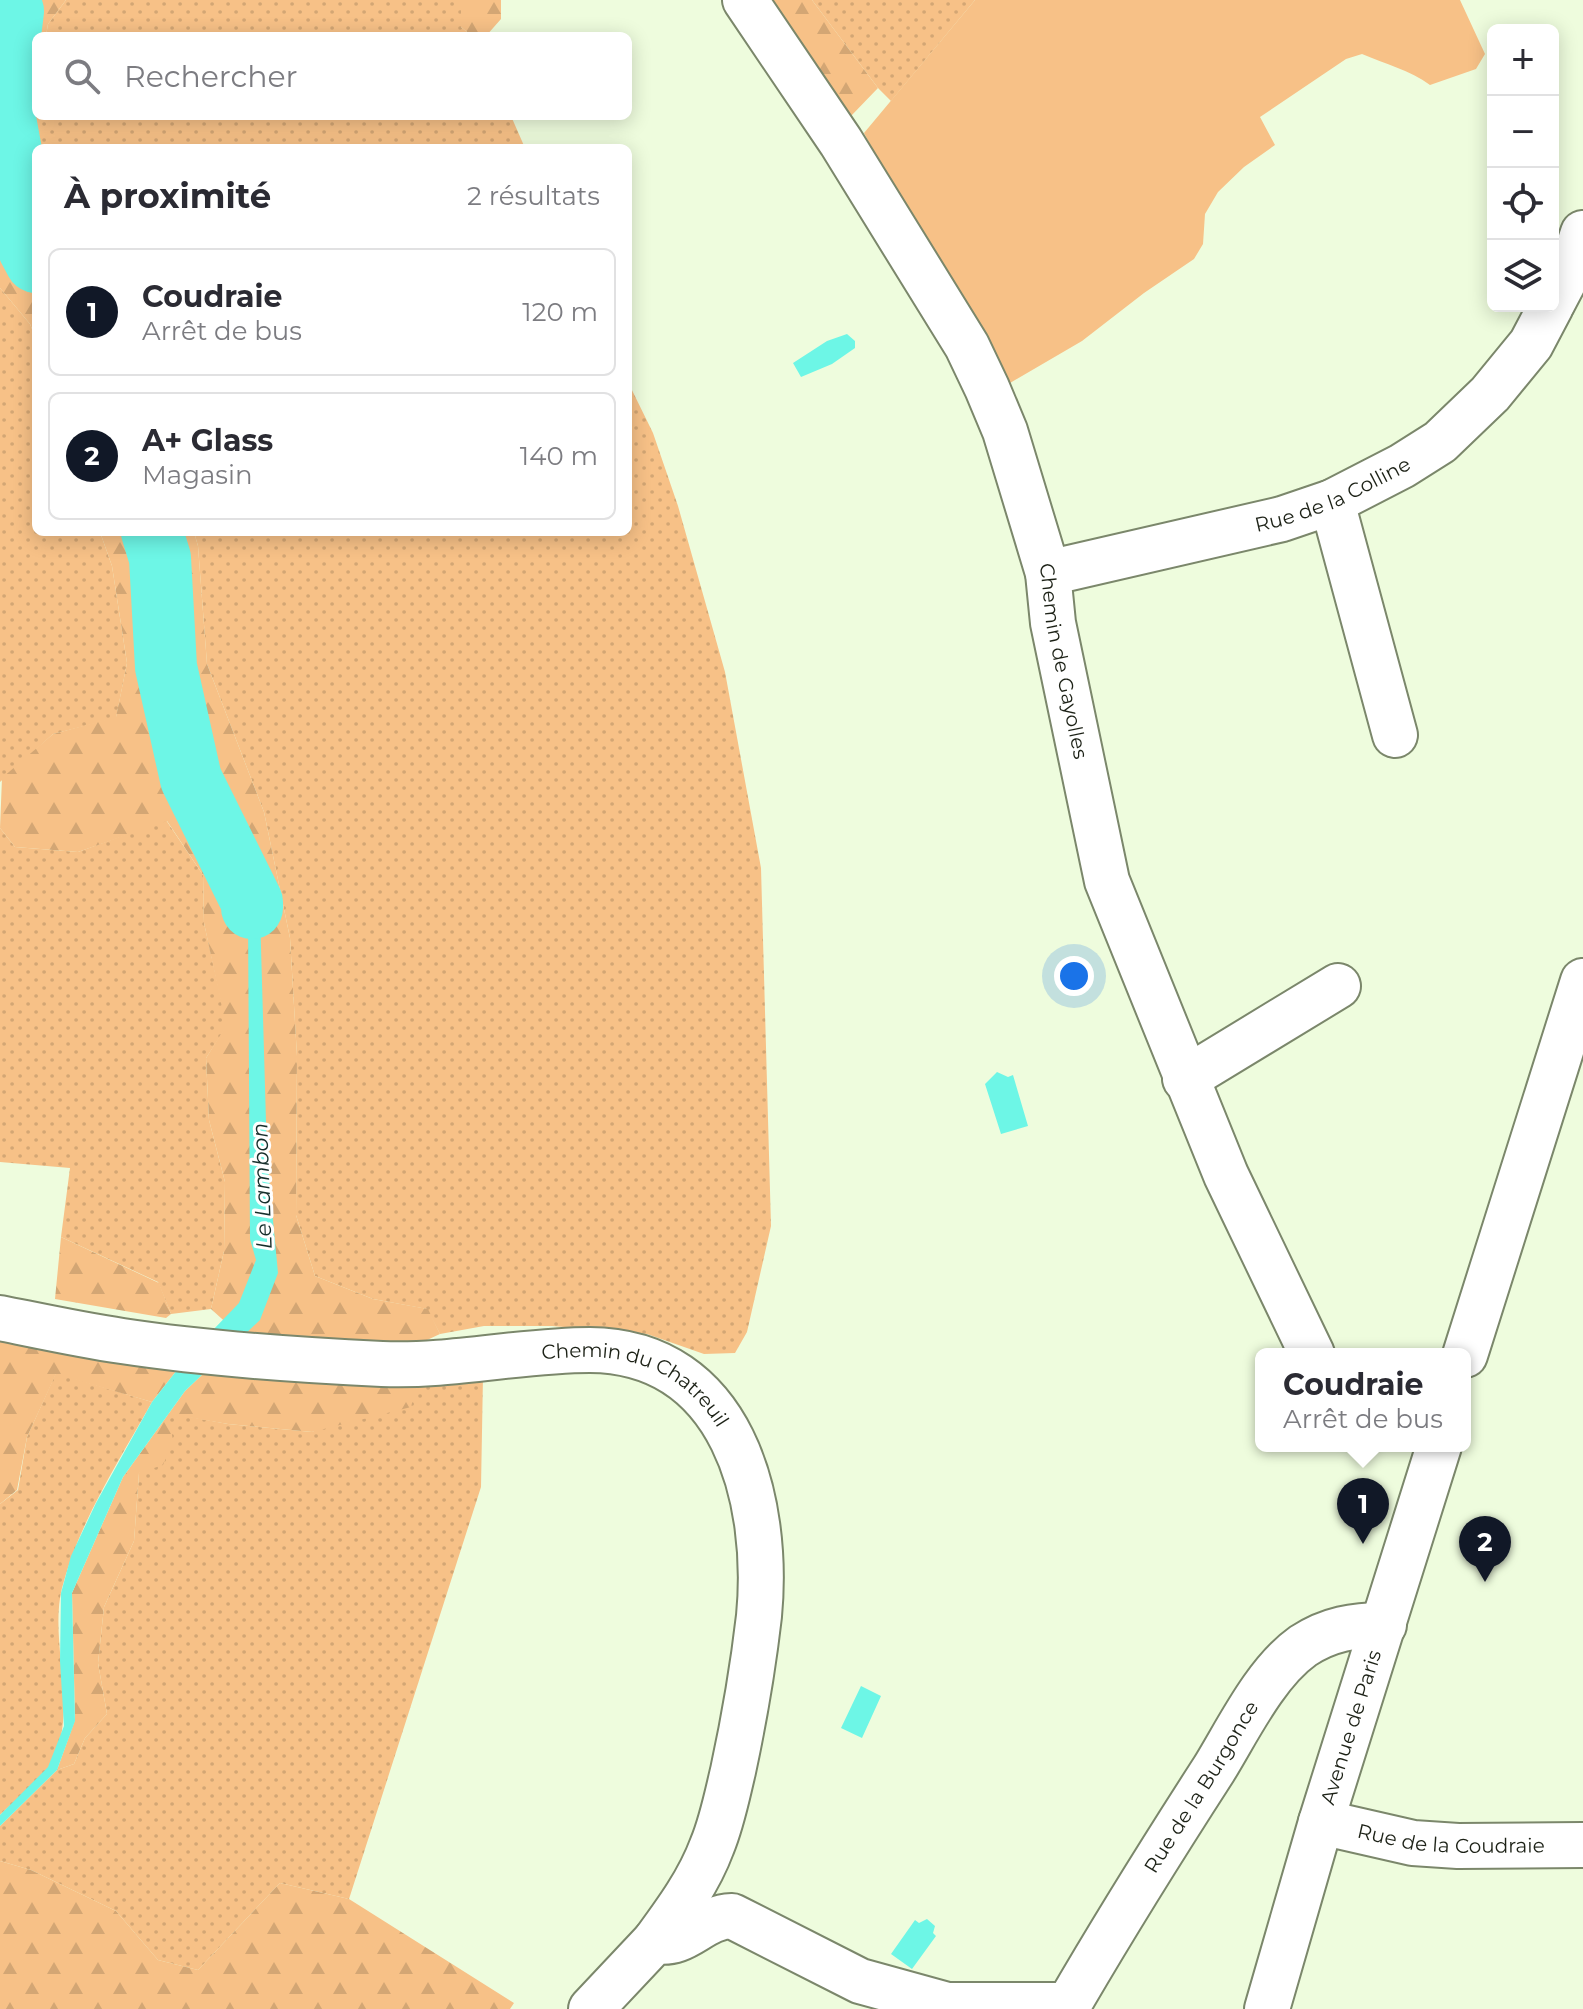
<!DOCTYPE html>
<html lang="fr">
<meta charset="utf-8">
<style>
body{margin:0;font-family:Montserrat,sans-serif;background:#f2f2f3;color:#2b2b33}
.controls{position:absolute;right:24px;top:24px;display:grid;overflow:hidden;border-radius:12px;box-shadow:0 4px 20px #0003}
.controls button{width:72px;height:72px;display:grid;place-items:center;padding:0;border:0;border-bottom:2px solid #e1e1e2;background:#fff;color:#2b2b33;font:40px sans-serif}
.you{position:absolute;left:1074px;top:976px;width:28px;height:28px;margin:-20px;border:6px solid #fff;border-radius:50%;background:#1a73e8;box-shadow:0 0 0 12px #1a73e833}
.badge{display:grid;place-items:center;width:52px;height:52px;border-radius:50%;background:#111827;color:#fff;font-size:26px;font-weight:700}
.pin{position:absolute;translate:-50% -66px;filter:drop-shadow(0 2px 4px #0008)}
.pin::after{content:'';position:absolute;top:42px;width:28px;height:24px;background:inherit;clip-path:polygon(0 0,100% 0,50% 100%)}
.popup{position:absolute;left:1255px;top:1348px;width:216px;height:104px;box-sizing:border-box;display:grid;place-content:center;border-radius:12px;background:#fff;filter:drop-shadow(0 2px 6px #0005);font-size:26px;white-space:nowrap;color:#7c7c81}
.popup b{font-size:30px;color:#2b2b33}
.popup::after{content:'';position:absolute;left:50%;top:100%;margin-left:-16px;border:16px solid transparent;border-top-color:#fff}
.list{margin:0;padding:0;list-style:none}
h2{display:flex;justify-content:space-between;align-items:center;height:104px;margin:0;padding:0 32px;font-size:34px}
h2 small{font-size:26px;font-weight:400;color:#7c7c81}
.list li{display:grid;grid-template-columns:52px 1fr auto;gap:24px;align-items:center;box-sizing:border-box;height:128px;margin:0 16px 16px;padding:0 16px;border:2px solid #e1e1e2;border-radius:12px}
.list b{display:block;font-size:30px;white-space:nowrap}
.list p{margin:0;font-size:26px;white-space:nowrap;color:#7c7c81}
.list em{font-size:26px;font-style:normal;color:#7c7c81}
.icon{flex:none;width:44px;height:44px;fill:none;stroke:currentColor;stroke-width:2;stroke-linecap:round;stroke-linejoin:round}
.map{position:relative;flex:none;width:1583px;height:2009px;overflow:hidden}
.search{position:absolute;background:#fff;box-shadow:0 4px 20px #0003;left:32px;top:32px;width:600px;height:88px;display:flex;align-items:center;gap:20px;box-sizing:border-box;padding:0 28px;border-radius:12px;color:#7c7c81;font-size:30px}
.panel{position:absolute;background:#fff;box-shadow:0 4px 20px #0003;left:32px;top:144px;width:600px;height:392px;border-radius:12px}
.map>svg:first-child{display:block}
</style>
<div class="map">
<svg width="1583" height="2009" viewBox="0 0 1583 2009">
<defs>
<pattern id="grass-dots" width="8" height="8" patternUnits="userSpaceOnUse" patternTransform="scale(2)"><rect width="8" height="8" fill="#f7c187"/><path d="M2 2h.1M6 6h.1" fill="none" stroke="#d3a674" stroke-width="1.8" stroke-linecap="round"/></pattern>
<pattern id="forest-firs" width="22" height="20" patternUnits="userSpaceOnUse" patternTransform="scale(2)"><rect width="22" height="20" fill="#f7c187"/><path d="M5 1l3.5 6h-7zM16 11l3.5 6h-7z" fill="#d3a674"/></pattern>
</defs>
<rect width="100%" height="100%" fill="#eefcdd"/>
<path fill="url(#grass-dots)" d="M66,0H461V27L472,36H46L48,24Z
M812,0H975L891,101L878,88Z
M36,95V116H511L525,148H38L31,125Z
M0,288L30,324L36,339V532H100L112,566L127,663L116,718L53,734L0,782Z
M628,382L653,433L678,506L725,672L761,868L771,1226L747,1332L735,1353L704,1354L647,1334L552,1326H484L440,1334L427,1309L373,1299L315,1276L296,1215L297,1056L290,938L264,812L207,664L198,546L194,532H628Z
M166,820L203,875L204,923L227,1026L206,1058L209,1120L225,1182L224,1251L211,1309L171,1314L158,1282L61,1237L70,1168L0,1162V828L15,847L78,852Z
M56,1373L152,1402C119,1461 79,1522 62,1588C48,1644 82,1718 48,1768C36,1785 15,1800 0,1815V1504L18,1490L27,1437Z
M483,1376L481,1487L349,1899L280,1883L198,1970L158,1960L116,1911L31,1870L0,1861V1826L57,1770L74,1764L85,1738L107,1714L98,1663L104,1607L134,1541L139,1473L169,1413L228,1424L312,1432L417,1383Z"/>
<path fill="url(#forest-firs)" d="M0,0H66L48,24L46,36H36V95L31,125L38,148H36V339L30,324L0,288Z
M461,0H501V19L486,36H472L461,27Z
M772,0H812L878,88L851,116Z
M100,532H194L198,546L207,664L264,812L290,938L297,1056L296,1215L315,1276L373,1299L428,1309L440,1334L414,1346L417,1383L411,1407L312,1432L228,1424L169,1414L173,1442L163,1465L139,1473L134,1541L104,1607L98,1663L107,1714L85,1738L74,1764L57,1770L75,1720L72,1593L123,1477L185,1391L242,1337L211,1309L224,1251L225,1182L209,1120L206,1058L226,1026L204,923L203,875L167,821L78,852L15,847L0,828L2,778L53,734L116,717L127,663L112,566Z
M61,1237L159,1283L171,1314L166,1318L55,1299Z
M0,1331L188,1356L152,1402L56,1374L27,1437L17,1490L0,1504Z
M0,1861L31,1870L116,1911L158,1960L198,1970L280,1883L349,1899L514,2003L510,2009H0Z"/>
<path fill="#f7c187" d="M975,0H1460L1485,54L1476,69L1430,85C1410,70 1385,64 1362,54L1346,59L1260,117L1275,145L1244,167L1218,192L1205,214L1203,244L1194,259L1144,293L1082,341L1010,383L998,386L864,133Z"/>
<path fill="#6df6e6" d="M16,12L10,134L28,228L36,245V261L20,229L2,151L4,21Z
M847,334L855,341V348L832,364L801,377L793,363L827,341Z
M146,532H160L162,538L184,726L260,912L267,1157L278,1273L260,1320L185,1391L123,1477L72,1593L75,1721L57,1770L0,1826V1815L48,1767L64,1726L60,1661L61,1593L71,1556L96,1503L152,1402L188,1356L239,1303L256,1260L250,1239L248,916L160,677L150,545Z
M997,1072L1008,1077L1013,1075L1028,1126L1001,1134L985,1084Z
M861,1686L881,1696L862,1738L841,1728Z
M927,1919L935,1926L933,1933L936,1936L912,1969L891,1954L915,1920L919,1923Z"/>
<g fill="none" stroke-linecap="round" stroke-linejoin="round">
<path stroke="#6df6e6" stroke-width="62" d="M9,0L13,11L2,102L29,249L36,262
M152,532L160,558L166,667L191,779L252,902V908"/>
<g stroke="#7b876b" stroke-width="48">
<g id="minor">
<path id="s1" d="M745,0L841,142L967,346L987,388L1005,431L1048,573L1053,623L1107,881L1226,1175L1312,1354"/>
<path d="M1553,302L1572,266L1583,233"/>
<path d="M1332,502L1395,735"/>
<path id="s2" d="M1048,573L1282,519L1332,502L1402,466L1440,442L1490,394L1531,344L1551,306"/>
<path d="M1185,1079L1338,986"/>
<path id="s3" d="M0,1318C40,1326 81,1335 122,1341C208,1354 295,1360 382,1364C451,1367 521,1350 590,1350C733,1351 770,1500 759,1616C753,1668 744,1720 733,1771C727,1796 722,1822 712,1846C699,1881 677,1911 655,1941"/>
<path id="s4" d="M1321,1822L1413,1843L1458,1846L1583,1845"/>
<path d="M591,2009L655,1941C687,1947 700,1917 732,1916L860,1981L947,2005H1069"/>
<path id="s5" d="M1066,2009C1113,1928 1163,1848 1214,1769C1238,1730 1265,1673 1303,1646C1329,1629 1354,1625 1384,1625"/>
</g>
</g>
<g stroke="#7b876b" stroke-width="48">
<g id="major">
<path d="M1465,1355L1583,981"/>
<path id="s6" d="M1267,2009L1321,1822L1439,1446"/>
</g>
</g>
<use href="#minor" stroke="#fff" stroke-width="44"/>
<use href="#major" stroke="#fff" stroke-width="44"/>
</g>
<g text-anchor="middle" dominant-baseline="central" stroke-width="6" stroke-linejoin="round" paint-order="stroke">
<g font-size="20" fill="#1c2116" stroke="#fff">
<text stroke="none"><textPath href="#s2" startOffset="296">Rue de la Colline</textPath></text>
<text stroke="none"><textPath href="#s1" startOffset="742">Chemin de Gayolles</textPath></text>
<text stroke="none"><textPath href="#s3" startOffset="650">Chemin du Chatreuil</textPath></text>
<text stroke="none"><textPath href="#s6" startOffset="294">Avenue de Paris</textPath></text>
<text stroke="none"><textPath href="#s5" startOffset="260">Rue de la Burgonce</textPath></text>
<text stroke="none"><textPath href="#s4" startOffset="132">Rue de la Coudraie</textPath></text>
</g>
<g font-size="22" font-style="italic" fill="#162e2b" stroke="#fff">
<text transform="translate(262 1186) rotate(-92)">Le Lambon</text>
</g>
</g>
</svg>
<div class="controls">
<button>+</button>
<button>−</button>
<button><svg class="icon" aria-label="locate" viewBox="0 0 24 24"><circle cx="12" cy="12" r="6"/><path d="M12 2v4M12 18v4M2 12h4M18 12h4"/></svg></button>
<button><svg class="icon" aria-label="layers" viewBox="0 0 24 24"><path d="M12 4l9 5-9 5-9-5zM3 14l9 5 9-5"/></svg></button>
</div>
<div class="you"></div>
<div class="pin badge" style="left:1363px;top:1544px">1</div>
<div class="popup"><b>Coudraie</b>Arrêt de bus</div>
<div class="pin badge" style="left:1485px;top:1582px">2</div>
<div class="search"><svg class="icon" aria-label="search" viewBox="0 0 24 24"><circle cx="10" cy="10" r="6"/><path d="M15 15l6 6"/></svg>Rechercher</div>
<section class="panel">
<h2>À proximité<small>2 résultats</small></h2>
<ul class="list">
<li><span class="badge">1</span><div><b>Coudraie</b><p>Arrêt de bus</p></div><em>120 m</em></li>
<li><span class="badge">2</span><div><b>A+ Glass</b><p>Magasin</p></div><em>140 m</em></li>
</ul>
</section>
</div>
